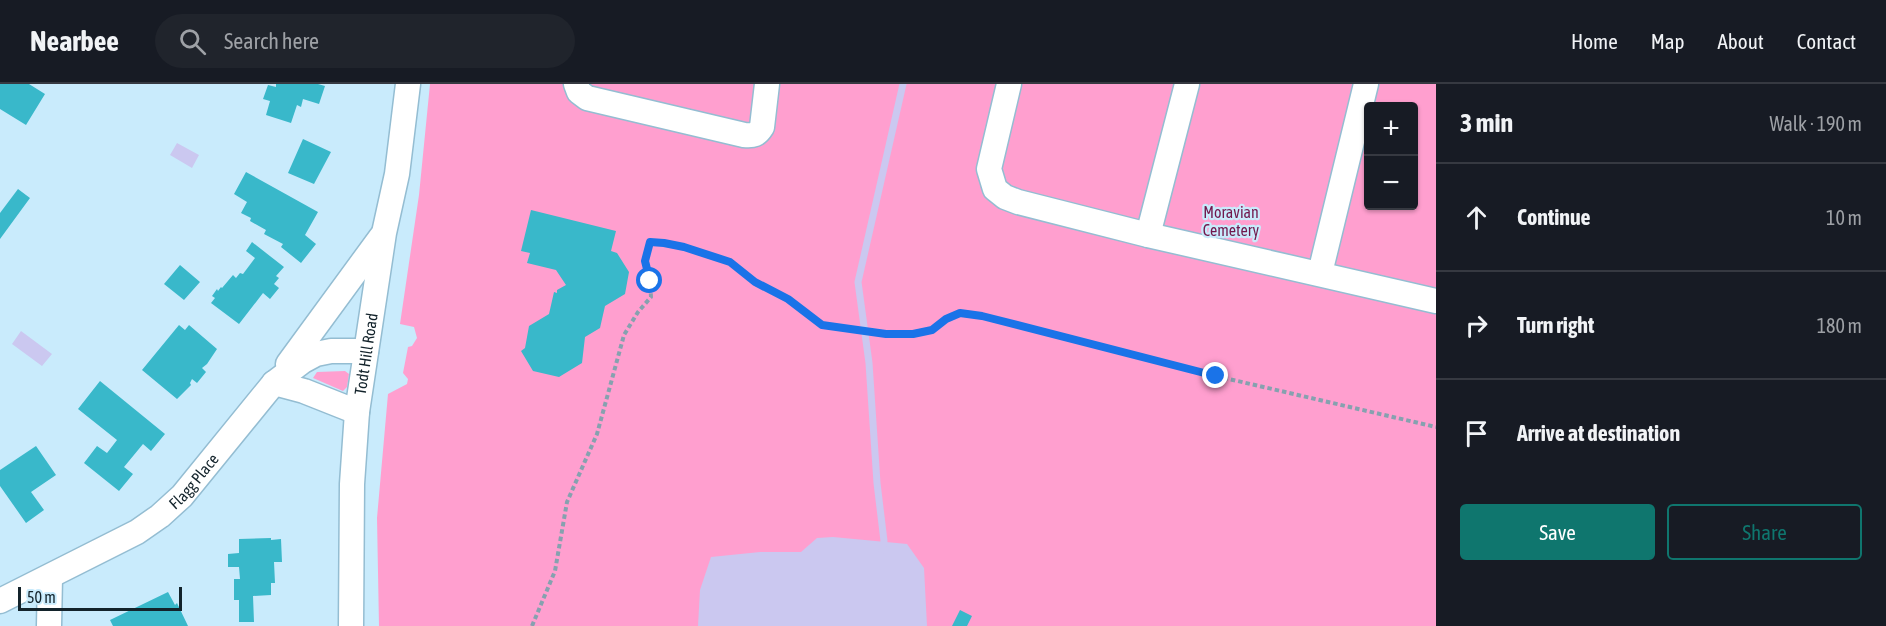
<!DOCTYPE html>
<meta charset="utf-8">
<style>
body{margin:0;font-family:"Asap Condensed",sans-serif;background:#20242c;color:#f1f3f6}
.controls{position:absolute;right:18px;top:18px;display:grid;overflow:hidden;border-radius:6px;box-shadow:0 2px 4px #0004}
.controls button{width:54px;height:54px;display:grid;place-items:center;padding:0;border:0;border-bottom:2px solid #363941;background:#171b24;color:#f1f3f6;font:30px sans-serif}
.scale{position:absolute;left:18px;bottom:15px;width:164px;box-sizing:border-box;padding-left:6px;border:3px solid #13232b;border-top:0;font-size:16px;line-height:21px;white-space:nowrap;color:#13232b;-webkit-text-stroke:4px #c9ebfc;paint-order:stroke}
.stop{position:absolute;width:18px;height:18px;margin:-14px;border:4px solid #1a73e8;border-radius:50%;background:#fff}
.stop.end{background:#1a73e8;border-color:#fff;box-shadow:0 2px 6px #0008}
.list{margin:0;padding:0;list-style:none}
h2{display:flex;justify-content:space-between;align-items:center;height:78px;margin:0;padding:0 24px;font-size:26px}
h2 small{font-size:20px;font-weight:400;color:#9ea1a6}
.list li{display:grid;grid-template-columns:39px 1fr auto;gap:18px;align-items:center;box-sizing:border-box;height:108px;padding:0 24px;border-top:2px solid #363941}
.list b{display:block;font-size:22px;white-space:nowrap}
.list em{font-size:20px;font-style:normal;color:#9ea1a6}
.actions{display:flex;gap:12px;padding:18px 24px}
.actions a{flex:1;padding:14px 0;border:2px solid #0f766e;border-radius:6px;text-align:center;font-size:21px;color:#0f766e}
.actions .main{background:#0f766e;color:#fff}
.icon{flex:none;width:33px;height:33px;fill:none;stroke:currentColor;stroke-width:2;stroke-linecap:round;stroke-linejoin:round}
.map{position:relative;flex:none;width:1436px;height:542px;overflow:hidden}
header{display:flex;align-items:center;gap:36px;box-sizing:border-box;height:84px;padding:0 30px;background:#171b24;border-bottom:2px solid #363941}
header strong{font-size:28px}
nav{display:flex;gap:33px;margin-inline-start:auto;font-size:21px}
.search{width:420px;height:54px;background:#20242c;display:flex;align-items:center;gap:15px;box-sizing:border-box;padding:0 21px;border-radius:33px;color:#9ea1a6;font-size:22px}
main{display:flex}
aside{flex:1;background:#171b24}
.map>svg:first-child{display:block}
</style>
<header>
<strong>Nearbee</strong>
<div class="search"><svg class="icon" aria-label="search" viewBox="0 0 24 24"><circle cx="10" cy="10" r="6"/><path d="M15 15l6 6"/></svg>Search here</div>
<nav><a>Home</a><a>Map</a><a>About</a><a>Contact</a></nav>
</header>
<main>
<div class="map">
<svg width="1436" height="542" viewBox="0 0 1436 542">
<rect width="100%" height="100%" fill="#c9ebfc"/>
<path fill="#ff9fcf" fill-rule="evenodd" d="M430,0H1436V542H379L377,434L388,310L407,300L408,295L403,289L408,263L412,262L417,254L414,243L400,240L419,111ZM1368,22H1414V122H1368Z
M345,287L349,290L347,303L343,307L313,294L317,288Z"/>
<path fill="#cbc8f0" d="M177,59L199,71L192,84L170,71Z
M21,247L52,270L42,282L12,260Z
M833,453L907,460L924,484L927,542H698L700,506L711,473L760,468H801L817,454Z"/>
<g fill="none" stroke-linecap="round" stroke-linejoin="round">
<path stroke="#cbc8f0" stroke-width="7" d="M882,466L884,457L877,399L869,279L858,198L903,0"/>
</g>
<path fill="#39b8ca" d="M0,0H29L45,10L26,41L0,25Z
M276,0H318L325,2L319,20L303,15L301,23L297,21L291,39L266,31L270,17L263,15L268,1L276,3Z
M303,55L331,68L314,100L288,89Z
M246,88L318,128L305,151L316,160L301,179L281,163L283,160L264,150L266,146L250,137L251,134L241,129L247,118L234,110Z
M18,105L30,114L0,155V129Z
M531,126L616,147L611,167L617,169L629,188L625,210L605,222L600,244L585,253L582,279L559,293L533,287L521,267L525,264L529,242L549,230L554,208L557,209V206L566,201L556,186L527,179L530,169L521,167Z
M252,158L284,183L276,192L279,194L274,200L279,204L270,215L263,209L239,240L211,219L215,214L212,212L217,205L218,207L221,203L222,204L233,191L236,194L240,189L243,190L255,174L246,167Z
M180,181L200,198L184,216L164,200Z
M179,241L185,246L189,241L217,265L207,280L202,284L206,288L197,299L192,295L190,299L191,301L177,315L142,286Z
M100,297L165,350L151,367L143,360L124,383L133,390L119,407L84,379L97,362L107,369L117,356L78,325Z
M36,362L56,391L31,408L44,426L26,439L0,402V386Z
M271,454V456L281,455L282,478H274L275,499H271V511L253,512L254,538H239V516H234V495H240L239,483H228V470L239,469V455Z
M168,508L175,521L177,519L188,542H113L110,536Z
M960,526L972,532L967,542H952Z"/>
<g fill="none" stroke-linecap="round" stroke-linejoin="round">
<g stroke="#94bdd2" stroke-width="27">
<g id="minor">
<path d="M576,0L579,8L587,14L744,51C753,52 757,51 762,43L767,0"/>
<path d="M1009,0L989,85L995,105L1005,113L1018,118L1148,151L1436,217"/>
<path d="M1148,151L1187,0"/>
<path d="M1320,189L1366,0"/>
<path d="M288,280L381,153"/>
<path d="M274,299L304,307L357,328"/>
<path id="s1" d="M0,517L137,448L160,432L182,412L274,299L303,277L316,270L331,267H366"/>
<path d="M49,542L50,493"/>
<path id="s2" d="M351,542L352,400L357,328L384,149L397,90L408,0"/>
</g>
</g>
<path stroke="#86a1af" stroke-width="4" stroke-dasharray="4.5 3" stroke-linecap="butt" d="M532,542L555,487L567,418L597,350L624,251L638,228L651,213L650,197L645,177L650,158L664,159L684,163L730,178L755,198L788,215L822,241L886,250H913L932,246L946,235L960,229L982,232L1216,292L1436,343"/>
<use href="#minor" stroke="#fff" stroke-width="24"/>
</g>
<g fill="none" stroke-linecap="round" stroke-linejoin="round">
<path stroke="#1a73e8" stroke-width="8" d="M650,197L645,177L650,158L664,159L684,163L730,178L755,198L788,215L822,241L886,250H913L932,246L946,235L960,229L982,232L1216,292"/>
</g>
<g text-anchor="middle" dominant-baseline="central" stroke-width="4.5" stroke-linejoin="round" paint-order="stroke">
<g font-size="16" fill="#72184d" stroke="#c9ebfc">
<text x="1231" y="128">Moravian<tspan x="1231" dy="18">Cemetery</tspan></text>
</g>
<g font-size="16" fill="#13232b" stroke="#c9ebfc">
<text stroke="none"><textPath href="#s2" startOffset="273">Todt Hill Road</textPath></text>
<text stroke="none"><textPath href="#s1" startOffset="230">Flagg Place</textPath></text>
</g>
</g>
</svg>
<div class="controls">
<button>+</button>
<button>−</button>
</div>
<div class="scale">50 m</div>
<div class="stop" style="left:650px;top:197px"></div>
<div class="stop end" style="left:1216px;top:292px"></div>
</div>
<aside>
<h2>3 min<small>Walk · 190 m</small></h2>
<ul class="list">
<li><svg class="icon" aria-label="ahead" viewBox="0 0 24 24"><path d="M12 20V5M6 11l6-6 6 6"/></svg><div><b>Continue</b></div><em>10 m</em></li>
<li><svg class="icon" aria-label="right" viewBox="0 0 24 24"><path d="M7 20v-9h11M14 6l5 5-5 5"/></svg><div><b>Turn right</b></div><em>180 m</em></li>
<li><svg class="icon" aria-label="arrive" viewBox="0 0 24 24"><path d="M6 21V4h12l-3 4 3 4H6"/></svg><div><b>Arrive at destination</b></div></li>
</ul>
<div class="actions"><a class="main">Save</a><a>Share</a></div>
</aside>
</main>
